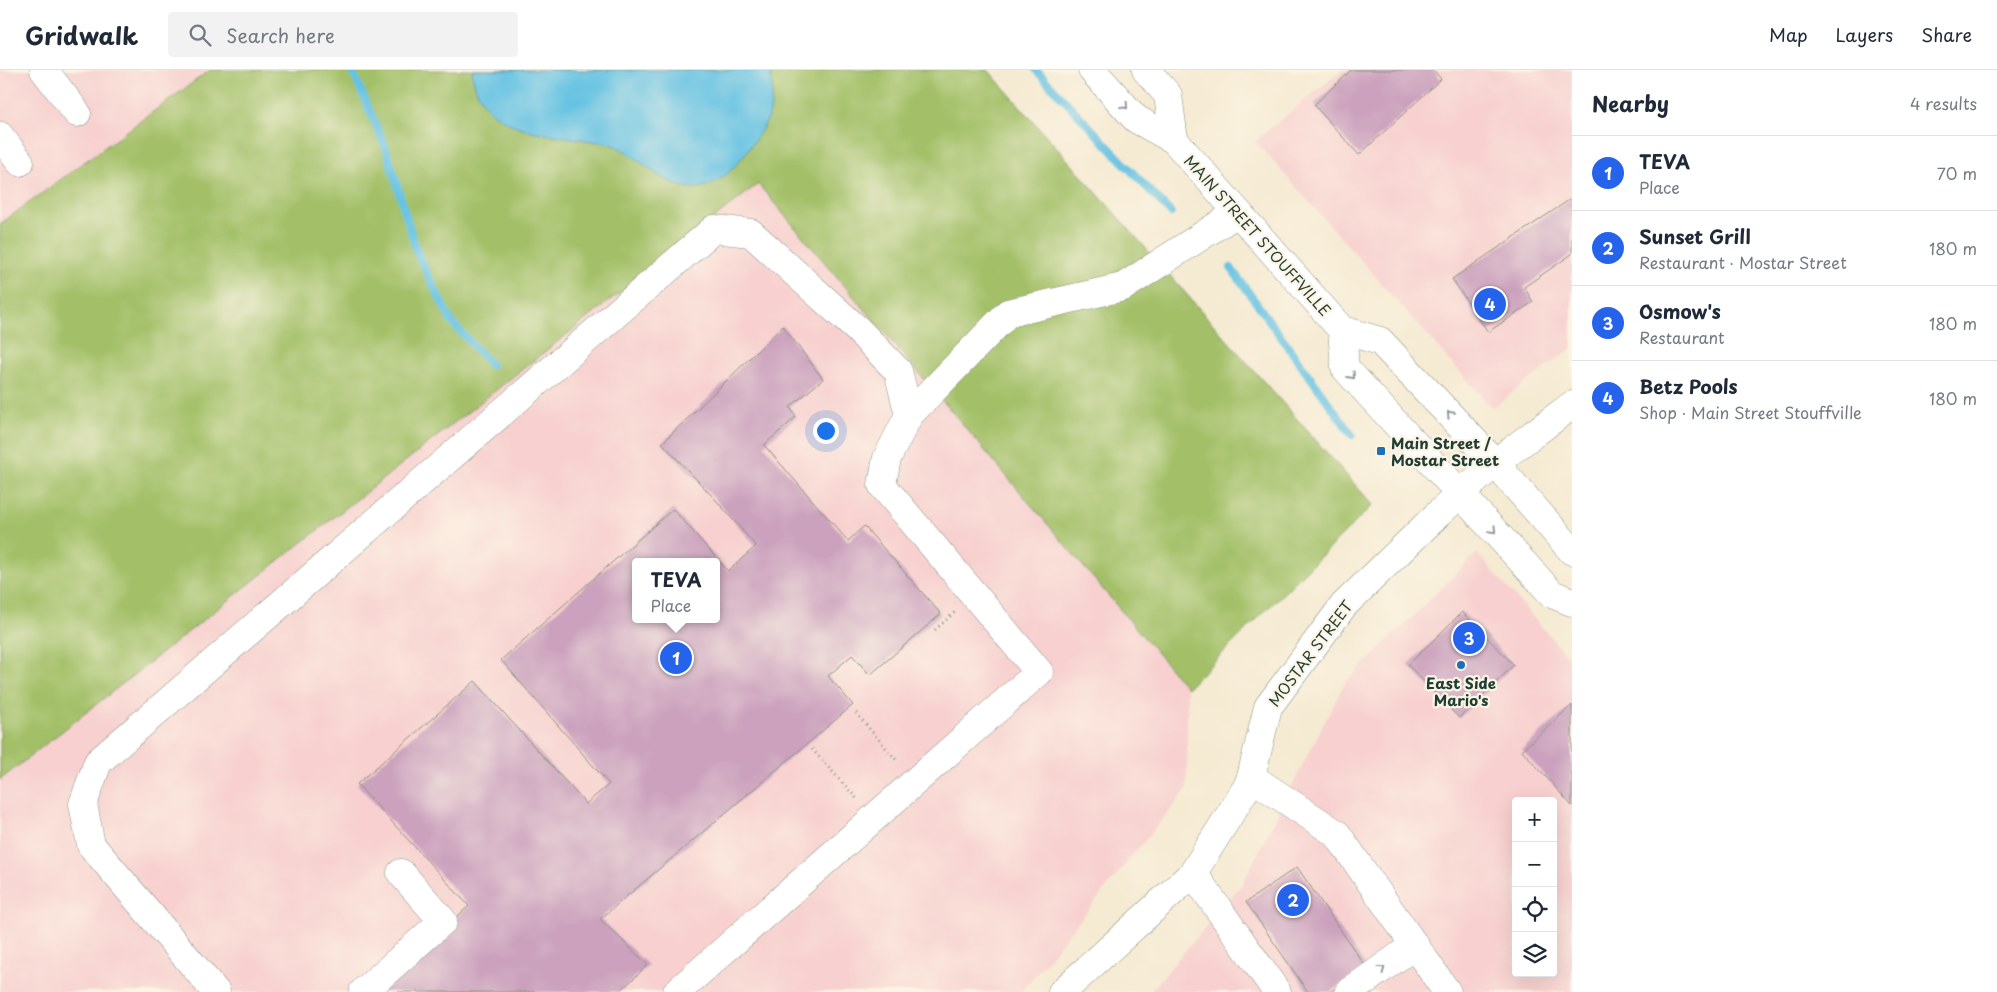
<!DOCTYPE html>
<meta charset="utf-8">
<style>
body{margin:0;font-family:"Playpen Sans",sans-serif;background:#f2f2f3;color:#1f2937}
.controls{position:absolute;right:15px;bottom:15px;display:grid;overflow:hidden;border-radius:5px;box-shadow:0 5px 20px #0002}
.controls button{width:45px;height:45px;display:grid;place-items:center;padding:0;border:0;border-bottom:1px solid #e0e1e3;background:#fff;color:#1f2937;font:25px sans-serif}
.you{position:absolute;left:825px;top:360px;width:18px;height:18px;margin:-12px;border:4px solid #fff;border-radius:50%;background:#1a73e8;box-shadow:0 0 0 8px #1a73e833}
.badge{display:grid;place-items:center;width:32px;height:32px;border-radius:50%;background:#2563eb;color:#fff;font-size:16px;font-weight:700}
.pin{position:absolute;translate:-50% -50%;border:2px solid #fff;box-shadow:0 1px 5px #0006}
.popup{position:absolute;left:632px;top:488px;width:88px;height:65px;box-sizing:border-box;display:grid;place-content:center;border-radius:5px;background:#fff;filter:drop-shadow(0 1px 4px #0005);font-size:16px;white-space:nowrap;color:#747a83}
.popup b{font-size:19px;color:#1f2937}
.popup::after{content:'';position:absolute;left:50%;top:100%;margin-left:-10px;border:10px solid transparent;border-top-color:#fff}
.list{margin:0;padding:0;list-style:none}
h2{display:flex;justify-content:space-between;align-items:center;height:65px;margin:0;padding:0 20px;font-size:21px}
h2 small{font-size:16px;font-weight:400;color:#747a83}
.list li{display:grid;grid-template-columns:32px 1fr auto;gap:15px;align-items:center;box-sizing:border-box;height:75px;padding:0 20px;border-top:1px solid #e0e1e3}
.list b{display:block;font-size:19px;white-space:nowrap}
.list p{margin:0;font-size:16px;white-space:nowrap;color:#747a83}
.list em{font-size:16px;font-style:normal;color:#747a83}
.icon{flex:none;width:28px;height:28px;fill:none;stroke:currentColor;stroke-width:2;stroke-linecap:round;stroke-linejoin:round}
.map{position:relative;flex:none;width:1572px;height:922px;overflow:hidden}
header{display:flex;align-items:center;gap:30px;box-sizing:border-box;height:70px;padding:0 25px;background:#fff;border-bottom:1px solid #e0e1e3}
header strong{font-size:24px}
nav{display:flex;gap:28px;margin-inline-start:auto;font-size:18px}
.search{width:350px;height:45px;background:#f2f2f3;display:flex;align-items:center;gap:12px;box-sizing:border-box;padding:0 18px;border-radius:5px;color:#747a83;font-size:19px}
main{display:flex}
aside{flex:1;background:#fff}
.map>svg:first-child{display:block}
</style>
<header>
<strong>Gridwalk</strong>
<div class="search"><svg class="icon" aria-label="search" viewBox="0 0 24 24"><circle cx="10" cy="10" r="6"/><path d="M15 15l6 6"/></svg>Search here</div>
<nav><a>Map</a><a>Layers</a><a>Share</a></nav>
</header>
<main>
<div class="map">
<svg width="1572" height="922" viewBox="0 0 1572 922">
<rect width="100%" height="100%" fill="#fcf5e5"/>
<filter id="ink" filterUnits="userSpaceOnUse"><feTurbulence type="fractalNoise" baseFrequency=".02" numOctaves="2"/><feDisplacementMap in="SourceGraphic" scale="10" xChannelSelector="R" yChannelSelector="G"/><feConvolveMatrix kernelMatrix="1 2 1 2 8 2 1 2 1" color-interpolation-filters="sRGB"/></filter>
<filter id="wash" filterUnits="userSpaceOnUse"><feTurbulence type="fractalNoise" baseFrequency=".0096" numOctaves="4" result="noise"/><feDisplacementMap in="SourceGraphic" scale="20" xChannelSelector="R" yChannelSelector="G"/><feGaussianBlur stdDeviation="1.12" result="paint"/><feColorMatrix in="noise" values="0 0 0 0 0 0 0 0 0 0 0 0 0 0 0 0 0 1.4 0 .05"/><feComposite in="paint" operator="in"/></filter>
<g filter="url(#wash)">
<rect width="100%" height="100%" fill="#f5ead2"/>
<path fill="#f7d0cf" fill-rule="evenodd" d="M0,0H210L0,154Z
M1342,0H1572V278L1492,338L1255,71Z
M758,114L1187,618V719L1021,922H0V710ZM636,492H716V549H636Z
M1477,483L1572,592V922H1150L1242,814L1344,614ZM1516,731H1553V903H1516Z"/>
<path fill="#a3c067" stroke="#617e4e" d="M210,0H988L1373,435L1187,618L758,114L0,710V154Z"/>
<path fill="#65c2e3" stroke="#42808c" d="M472,0H770C773,13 773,29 770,42C768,55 738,95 727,104C718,111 704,119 693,118C661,116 640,86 613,75C607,72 598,72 591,71C554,64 502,64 481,29C476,20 472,10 472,0Z"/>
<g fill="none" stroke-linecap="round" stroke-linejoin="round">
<path stroke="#65c2e3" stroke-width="8" d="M352,0L387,81L417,183L451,251L491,295
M1036,0L1171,143
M1231,198L1352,365"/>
</g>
<g id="blocks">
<path fill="#cba1bd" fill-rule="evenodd" d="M1351,0H1433L1441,9L1359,85L1314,35Z
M1572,128V184L1524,217L1533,232L1488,262L1452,209Z
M783,256L823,309L790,337L796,347L764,375L848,471L864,456L941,544L870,605L852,585L828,606L853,635L600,849L648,895L619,922H385L379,915L469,836L357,714L475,611L586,734L609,714L501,590L673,439L728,501L756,476L714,428L662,373ZM636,492H716V549H636Z
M1462,542L1514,595L1459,648L1408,595Z
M1572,635V736L1522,680Z
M1297,797L1366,897L1330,922H1308L1246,832Z"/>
</g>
</g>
<g filter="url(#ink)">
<use href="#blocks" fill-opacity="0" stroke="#8a9483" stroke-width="1"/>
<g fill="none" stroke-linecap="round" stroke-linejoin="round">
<g stroke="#8a9483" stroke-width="29">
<path id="minor" d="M44,0L77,43
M0,66L20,92
M1251,707L1337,764L1447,922
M1193,803L1277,922
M216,922L91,775L83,734L98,692L714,159L751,163L858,260L898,301L909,345
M363,922L443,851L401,803
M677,922L1039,602L882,415L887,388L909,345L1008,243L1123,217L1237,143
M1062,922L1193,803L1247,717L1251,707L1268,637L1344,535L1438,444L1495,393L1572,335
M1349,922L1415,875"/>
</g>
<g stroke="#8a9483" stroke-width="29">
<path id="major" d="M1092,0L1136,49L1174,70L1342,260L1380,271L1495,393L1572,481
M1146,0L1168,25L1174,70
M1342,260L1345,298L1552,524L1572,532"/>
</g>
<path stroke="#8a9483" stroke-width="3" stroke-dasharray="1 4" stroke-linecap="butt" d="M935,560L955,542
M856,643L898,692
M812,679L857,729"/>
<use href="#minor" stroke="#fff" stroke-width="28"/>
<use href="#major" stroke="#fff" stroke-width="28"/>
</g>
<defs><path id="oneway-chevron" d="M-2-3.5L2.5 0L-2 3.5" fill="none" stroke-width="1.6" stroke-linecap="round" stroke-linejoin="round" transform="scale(1.25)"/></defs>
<g stroke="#8f9e9a">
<use href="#oneway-chevron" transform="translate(1125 36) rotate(48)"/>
<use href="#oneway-chevron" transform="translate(1352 306) rotate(48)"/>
<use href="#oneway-chevron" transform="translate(1450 344) rotate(-133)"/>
<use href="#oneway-chevron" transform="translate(1493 460) rotate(47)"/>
<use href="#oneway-chevron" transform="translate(1382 899) rotate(-36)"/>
</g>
</g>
<g fill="#1f6fb2" stroke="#fcf5e5" stroke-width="2">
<rect x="1376" y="376" width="10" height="10" rx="2.5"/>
<circle cx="1461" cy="595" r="5"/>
</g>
<g text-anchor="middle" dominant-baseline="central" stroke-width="4.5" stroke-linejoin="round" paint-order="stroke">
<g font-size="15" fill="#1f3d34" stroke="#fcf5e5">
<text transform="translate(1258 165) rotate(48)">MAIN STREET STOUFFVILLE</text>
<text transform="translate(1310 583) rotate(-53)">MOSTAR STREET</text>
</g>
<g font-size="15" font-weight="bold" fill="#1f3d34" stroke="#fcf5e5" text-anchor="start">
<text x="1391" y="372">Main Street /<tspan x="1391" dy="17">Mostar Street</tspan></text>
<text x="1461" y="612" text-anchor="middle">East Side<tspan x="1461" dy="17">Mario's</tspan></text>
</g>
</g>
</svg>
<div class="controls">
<button>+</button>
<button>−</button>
<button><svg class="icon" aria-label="locate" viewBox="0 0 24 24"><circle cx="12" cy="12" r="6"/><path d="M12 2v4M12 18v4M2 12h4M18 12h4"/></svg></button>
<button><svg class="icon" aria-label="layers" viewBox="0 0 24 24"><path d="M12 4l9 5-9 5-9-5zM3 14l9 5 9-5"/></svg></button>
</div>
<div class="you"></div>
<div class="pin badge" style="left:676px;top:588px">1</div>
<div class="popup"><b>TEVA</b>Place</div>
<div class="pin badge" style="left:1293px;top:830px">2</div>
<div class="pin badge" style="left:1469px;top:568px">3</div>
<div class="pin badge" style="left:1490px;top:234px">4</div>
</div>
<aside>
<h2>Nearby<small>4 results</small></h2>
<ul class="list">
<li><span class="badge">1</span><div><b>TEVA</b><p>Place</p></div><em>70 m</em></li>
<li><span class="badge">2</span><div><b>Sunset Grill</b><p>Restaurant · Mostar Street</p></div><em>180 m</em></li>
<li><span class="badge">3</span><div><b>Osmow's</b><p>Restaurant</p></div><em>180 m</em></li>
<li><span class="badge">4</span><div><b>Betz Pools</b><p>Shop · Main Street Stouffville</p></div><em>180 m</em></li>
</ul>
</aside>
</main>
